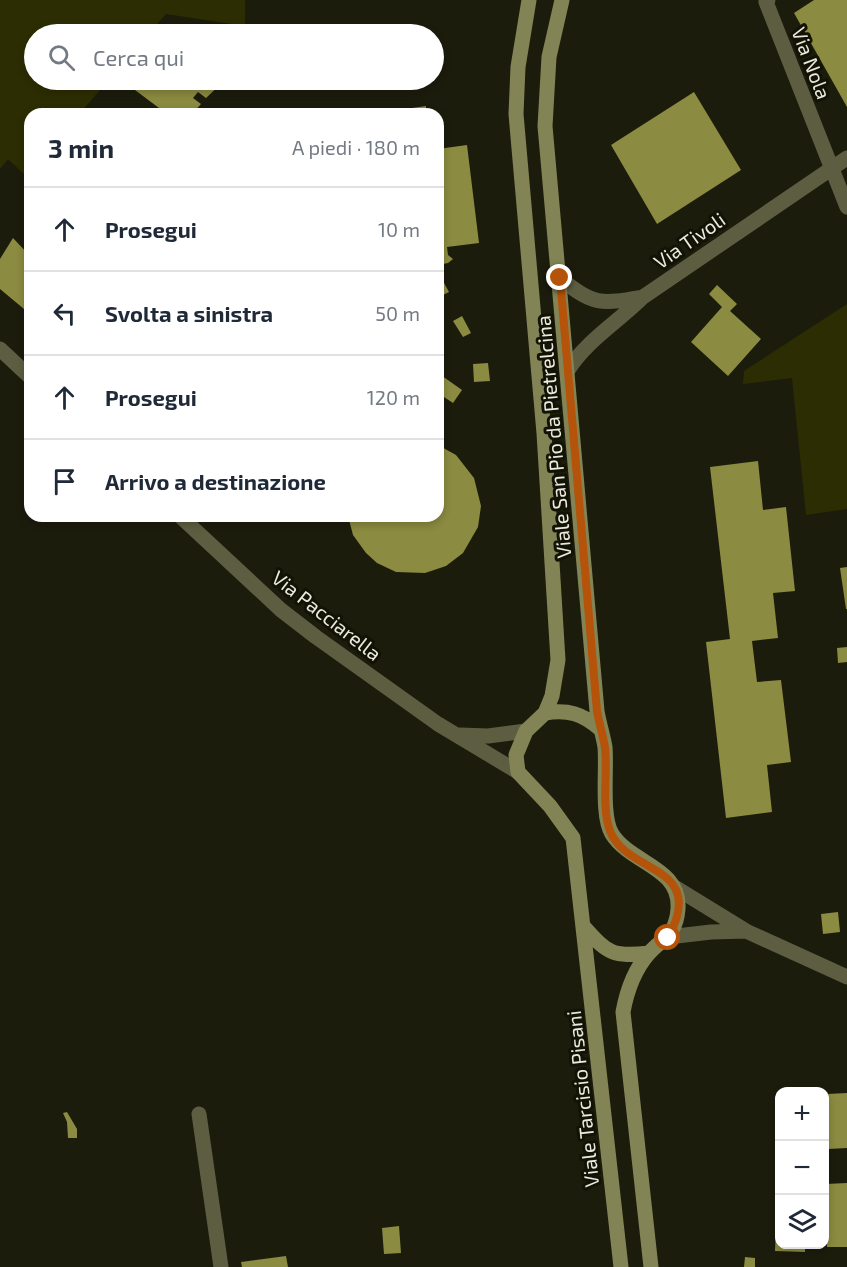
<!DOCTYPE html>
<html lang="it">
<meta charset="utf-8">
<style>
body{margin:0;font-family:"Exo 2",sans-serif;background:#f6f6f7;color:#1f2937}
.controls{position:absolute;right:18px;bottom:18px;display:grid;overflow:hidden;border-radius:12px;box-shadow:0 3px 9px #0003}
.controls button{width:54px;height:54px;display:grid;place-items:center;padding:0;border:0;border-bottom:2px solid #e0e1e3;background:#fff;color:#1f2937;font:30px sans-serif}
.stop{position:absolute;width:18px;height:18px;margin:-14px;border:4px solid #b45309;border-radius:50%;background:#fff}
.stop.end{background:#b45309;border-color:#fff;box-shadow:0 2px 6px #0008}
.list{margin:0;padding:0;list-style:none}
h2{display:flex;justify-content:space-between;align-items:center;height:78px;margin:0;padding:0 24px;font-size:26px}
h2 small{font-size:20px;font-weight:400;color:#747a83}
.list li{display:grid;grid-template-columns:39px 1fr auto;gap:18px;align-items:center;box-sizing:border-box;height:84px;padding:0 24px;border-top:2px solid #e0e1e3}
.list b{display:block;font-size:22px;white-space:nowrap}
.list em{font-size:20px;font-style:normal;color:#747a83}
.icon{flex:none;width:33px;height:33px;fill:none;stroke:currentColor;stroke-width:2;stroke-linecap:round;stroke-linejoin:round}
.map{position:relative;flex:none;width:847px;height:1267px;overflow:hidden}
.search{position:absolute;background:#fff;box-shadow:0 3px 9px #0003;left:24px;top:24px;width:420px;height:66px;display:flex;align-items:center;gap:15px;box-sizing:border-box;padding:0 21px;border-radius:33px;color:#747a83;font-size:22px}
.panel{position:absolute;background:#fff;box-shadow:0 3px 9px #0003;left:24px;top:108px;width:420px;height:414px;border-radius:18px}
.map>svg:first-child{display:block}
</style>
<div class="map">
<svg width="847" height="1267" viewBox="0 0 847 1267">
<rect width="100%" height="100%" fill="#1c1c0d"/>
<path fill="#2d2d03" d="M0,0H245V26L166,14L148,34H34V80H109L79,114H30V171L26,176L8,159L0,169Z
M847,304V509L806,515L792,378L743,384L744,371Z"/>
<path fill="#8b8b41" d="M814,0H847V107L794,13Z
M223,24H244L243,34H223Z
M137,80H225L206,98L198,92L193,98L201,104L192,114H167L131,87Z
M694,92L741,170L657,224L611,145Z
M426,106V114H377V113Z
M467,145L479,243L447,247L448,255L453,259L448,263L438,265V149Z
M13,238L30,256V314L0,289V259Z
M438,272L449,292L441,296L438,291Z
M717,285L737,304L730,311L761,339L728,376L691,342L722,307L709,294Z
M462,316L471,333L463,337L453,321Z
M488,363L490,381L474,382L473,364Z
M438,373L462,390L453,403L438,393Z
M438,445L456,455L474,478L481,506L478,527L463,553L446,566L425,573L396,572L377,563L366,553L353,535L348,516H438Z
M758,461L763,510L786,507L795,591L773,593L778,638L752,641L757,682L781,680L791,762L767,765L772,812L726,818L706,642L730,639L710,467Z
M847,567V609H846L840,568Z
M847,647V662L838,663L837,648Z
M838,912L840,932L823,934L821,914Z
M847,1093V1148L828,1149L827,1094Z
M67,1112L77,1129V1138H68L67,1122L63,1113Z
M847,1183V1247H827L826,1184Z
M777,1195H780V1244H805V1252L775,1251Z
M399,1226L401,1253L384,1254L382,1228Z
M286,1256L288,1267H242L241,1262Z
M745,1257L755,1258V1267H744Z"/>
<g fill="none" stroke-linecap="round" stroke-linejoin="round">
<path stroke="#5d5e41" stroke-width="15" d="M768,0L766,2L847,207
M560,278C593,306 602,304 643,297
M0,349L30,377
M568,370C587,340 618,322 643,297L847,158
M180,516L281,610L316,637L438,724L518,772
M460,735L488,736L526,731
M676,888L746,931L847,977
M668,937L711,932L746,931
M199,1114L221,1267"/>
<path stroke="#838455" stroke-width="15" d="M529,0L518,67L516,114L544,433L558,660L552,696L545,713L526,731L516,755L518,772L550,806L573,838L621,1267
M562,0L549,57L545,126L597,711C599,723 603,735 605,747C607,770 601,816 612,834C631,864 681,867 678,909C676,935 664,937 649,953C634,970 627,990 623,1012L651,1267
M545,713C568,709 583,714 600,729
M584,927C608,954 613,957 649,953"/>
</g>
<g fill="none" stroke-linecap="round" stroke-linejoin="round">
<path stroke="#b45309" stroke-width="8" d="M560,278L597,711C599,723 603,735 605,748C608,774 601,806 610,831C627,875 708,864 668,938"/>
</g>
<g text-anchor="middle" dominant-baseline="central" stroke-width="6" stroke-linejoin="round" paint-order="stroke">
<g font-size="20" fill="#eaeae0" stroke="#131305">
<text transform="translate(812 63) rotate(69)">Via Nola</text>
<text transform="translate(689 240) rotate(-35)">Via Tivoli</text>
<text transform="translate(553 437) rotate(-95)">Viale San Pio da Pietrelcina</text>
<text transform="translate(327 615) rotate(38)">Via Pacciarella</text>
<text transform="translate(582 1099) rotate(-96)">Viale Tarcisio Pisani</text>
</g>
</g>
</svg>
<div class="controls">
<button>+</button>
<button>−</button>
<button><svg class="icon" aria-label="layers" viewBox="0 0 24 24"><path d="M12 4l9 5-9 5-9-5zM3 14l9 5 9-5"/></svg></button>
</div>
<div class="stop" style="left:668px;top:938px"></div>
<div class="stop end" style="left:560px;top:278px"></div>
<div class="search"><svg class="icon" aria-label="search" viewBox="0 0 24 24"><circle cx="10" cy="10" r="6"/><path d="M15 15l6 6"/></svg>Cerca qui</div>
<section class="panel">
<h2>3 min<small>A piedi · 180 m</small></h2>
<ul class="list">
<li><svg class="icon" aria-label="ahead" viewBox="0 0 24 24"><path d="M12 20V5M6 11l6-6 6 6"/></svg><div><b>Prosegui</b></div><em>10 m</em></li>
<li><svg class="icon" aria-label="left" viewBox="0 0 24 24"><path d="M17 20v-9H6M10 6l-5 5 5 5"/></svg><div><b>Svolta a sinistra</b></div><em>50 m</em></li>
<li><svg class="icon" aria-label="ahead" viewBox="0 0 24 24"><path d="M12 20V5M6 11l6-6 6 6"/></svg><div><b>Prosegui</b></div><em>120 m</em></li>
<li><svg class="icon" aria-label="arrive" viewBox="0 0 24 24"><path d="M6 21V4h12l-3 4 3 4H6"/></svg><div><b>Arrivo a destinazione</b></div></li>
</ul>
</section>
</div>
